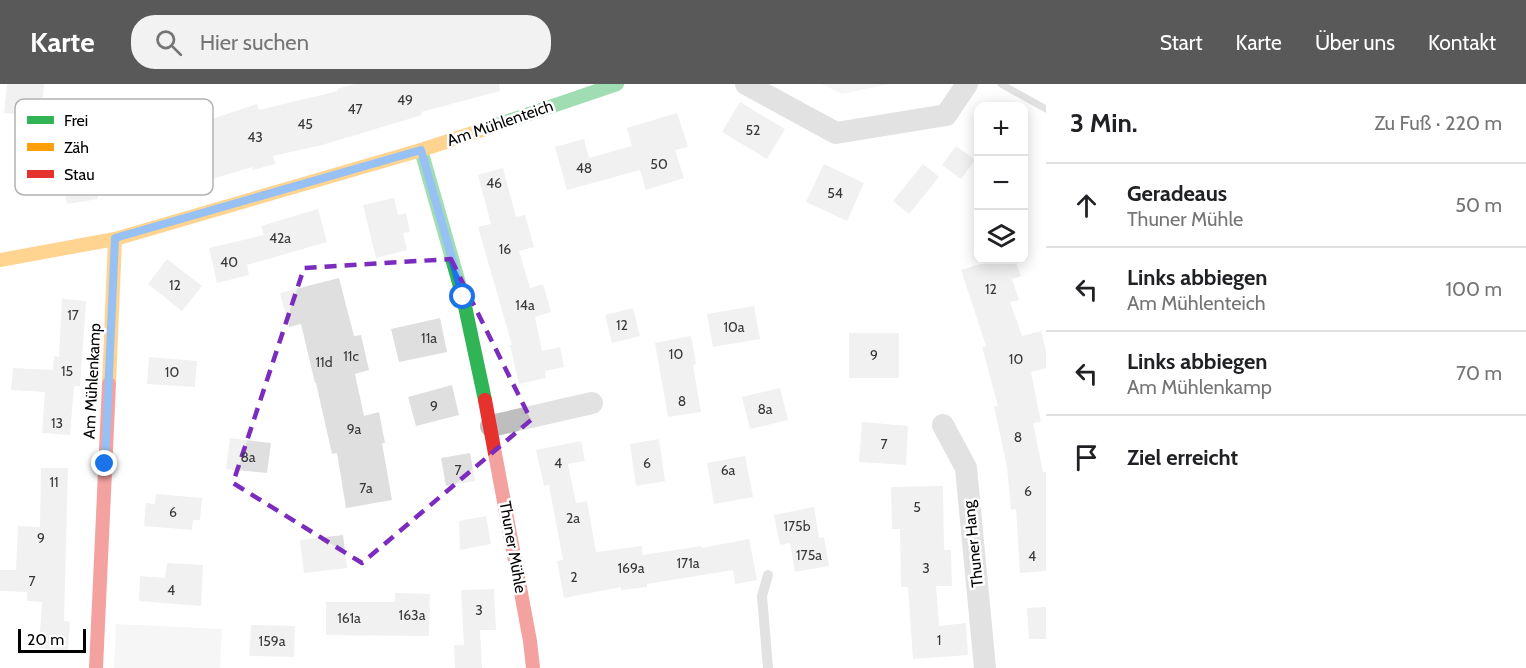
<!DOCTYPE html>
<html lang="de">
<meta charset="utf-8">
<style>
body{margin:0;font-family:Cabin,sans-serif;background:#f2f2f2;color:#202124}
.controls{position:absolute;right:18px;top:18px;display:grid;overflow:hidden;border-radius:12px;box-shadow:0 3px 15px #0003}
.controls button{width:54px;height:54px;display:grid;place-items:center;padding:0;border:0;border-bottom:2px solid #e0e0e0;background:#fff;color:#202124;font:30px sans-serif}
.scale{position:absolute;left:18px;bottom:15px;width:68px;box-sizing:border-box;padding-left:6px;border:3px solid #000;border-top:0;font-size:16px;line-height:21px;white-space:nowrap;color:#000;-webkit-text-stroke:4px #fff;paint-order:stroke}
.stop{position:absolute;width:18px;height:18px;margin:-14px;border:4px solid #1a73e8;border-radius:50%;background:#fff}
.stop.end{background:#1a73e8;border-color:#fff;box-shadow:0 2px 6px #0008}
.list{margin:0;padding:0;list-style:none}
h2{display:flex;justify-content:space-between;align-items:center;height:78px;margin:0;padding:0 24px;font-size:26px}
h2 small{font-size:20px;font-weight:400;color:#757577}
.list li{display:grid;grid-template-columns:39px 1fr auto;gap:18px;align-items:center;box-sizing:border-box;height:84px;padding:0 24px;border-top:2px solid #e0e0e0}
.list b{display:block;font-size:22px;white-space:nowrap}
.list p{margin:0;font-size:20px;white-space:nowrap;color:#757577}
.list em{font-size:20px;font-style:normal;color:#757577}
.icon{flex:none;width:33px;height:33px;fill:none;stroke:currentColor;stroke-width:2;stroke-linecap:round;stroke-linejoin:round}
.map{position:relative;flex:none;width:1046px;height:584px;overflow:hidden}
header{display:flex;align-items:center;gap:36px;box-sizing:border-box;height:84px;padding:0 30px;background:#595959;color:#fff}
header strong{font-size:28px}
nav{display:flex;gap:33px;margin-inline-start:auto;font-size:21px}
.search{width:420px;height:54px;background:#f2f2f2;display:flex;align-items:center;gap:15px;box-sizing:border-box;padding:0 21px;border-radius:24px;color:#757577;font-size:22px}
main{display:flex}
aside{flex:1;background:#fff}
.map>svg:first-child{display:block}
</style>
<header>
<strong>Karte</strong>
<div class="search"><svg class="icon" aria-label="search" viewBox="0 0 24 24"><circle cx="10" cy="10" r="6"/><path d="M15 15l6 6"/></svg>Hier suchen</div>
<nav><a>Start</a><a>Karte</a><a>Über uns</a><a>Kontakt</a></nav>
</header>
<main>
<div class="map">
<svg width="1046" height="584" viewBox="0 0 1046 584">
<rect width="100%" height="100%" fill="#fff"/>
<path fill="#ebebeb" d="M821,0H888L842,10Z
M116,540L222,545L220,584H114Z"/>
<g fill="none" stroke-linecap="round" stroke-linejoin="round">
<path stroke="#bebebe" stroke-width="7" d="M1001,0L1046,25"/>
</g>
<path fill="#dfdfdf" d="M7,0H44L41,32L4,29Z
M355,0H499L500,7L421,28L422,31L322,61L273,72L275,80L253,86L252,83L212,95L201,60L209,58L203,38L257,20L259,26L338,7L337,5Z
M740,18L785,45L767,75L722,48Z
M677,29L688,63L675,66L684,94L646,106L640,86L567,106L555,63L584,55L589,74L632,62L627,44Z
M956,62L975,76L961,95L942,81Z
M106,74L111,100L96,102L98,115L67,120L60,82Z
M824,80L864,99L847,137L806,118Z
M923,80L939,93L909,130L893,117Z
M503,84L516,133L525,131L534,163L519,167L530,204L543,200L551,228L535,233L542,267L560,263L564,283L545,287L546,294L519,300L510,261H512L478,143L491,140L478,91Z
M394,114L398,131L406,129L410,148L403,149L407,166L376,174L363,121Z
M318,125L327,158L247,181L249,191L217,199L209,164L264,151L261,142Z
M167,175L202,202L182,227L148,200Z
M993,176H1015L1021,192L1012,195L1019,216L1010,218L1022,252L1041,247L1046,266V284L1031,288L1041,338L1033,339L1043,388H1046V487L1020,489L1016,425L1011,426L1007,383L994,322H998L982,263L986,262L961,186Z
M339,194L354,252L361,251L369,286L355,290L364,332L379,328L385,359H382L392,416L346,424L337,369L332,370L316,299H315L301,240L289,243L280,209Z
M62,215L86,217L80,302H74L70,351L42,349L45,308L11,306L13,284L53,286L54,272L59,273Z
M754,222L760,255L713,263L707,230Z
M633,224L640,252L612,259L605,231Z
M440,234L447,268L399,278L391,245Z
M849,249H899V294H849Z
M691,252L696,280L693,281L701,328L668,333L655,259Z
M149,273L197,277L195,303L147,300Z
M452,301L459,331L416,342L408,313Z
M780,304L788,336L750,345L742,313Z
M862,338L908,342L906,381L859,378Z
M230,354L271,359L267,389L226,385Z
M659,355L665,397L636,402L630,360Z
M581,357L585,377L568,380L576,419L587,417L596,468L642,462L643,471L701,462L702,464L749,455L757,496L735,500L733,486L647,500V503L621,506V503L564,514L557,477L563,476L549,401L544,402L536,366Z
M470,369L475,397L446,402L441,374Z
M745,372L753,413L714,420L707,379Z
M41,384H68L64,537L70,538L68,567L39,564L42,518L27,517V508L0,507V486H16L18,442L40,443Z
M943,402L944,466H951L952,502H936L939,542L966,539L968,571L913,575L908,503H901L900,445H892L891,403Z
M156,410L202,414L200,436H193L192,446L144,442L146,419L155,420Z
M814,423L819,454L824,453L829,482L795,488L790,459L780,461L774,431Z
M486,432L491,460L460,466L459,437Z
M343,451L347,484L304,489L300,456Z
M167,479L203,481L201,522L139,517L140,492L165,494Z
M494,505L496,546H480L482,584H455L454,561H464L461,506Z
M395,509L430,510L429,552L326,551V518H395Z
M1046,523V555H1029L1027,524Z
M251,541L295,542L294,573L249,572Z"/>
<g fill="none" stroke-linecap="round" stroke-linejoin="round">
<path stroke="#bebebe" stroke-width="10" d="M768,491L762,512L768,584"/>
<path stroke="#bebebe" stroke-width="22" d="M746,0L836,49L946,31L967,0
M943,341L966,384L985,584
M491,342L592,319"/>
<path stroke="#30b455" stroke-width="14" d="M485,45L617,0
M421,66L463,213L485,316"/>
<path stroke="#ff9f0a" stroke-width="14" d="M0,176L115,155L421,66L485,45
M109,300L115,155"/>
<path stroke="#e5322d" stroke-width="14" d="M485,316L530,557L533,584
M96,584L109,300"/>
</g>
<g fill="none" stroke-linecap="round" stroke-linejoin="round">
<path stroke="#1a73e8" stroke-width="8" d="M105,380L115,154L421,66L463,213"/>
</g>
<path d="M0 0H1046V584H0ZM451,175L531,336L362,479L233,399L304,184Z" fill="#fff" fill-opacity=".55" fill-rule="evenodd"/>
<path fill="none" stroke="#7b2cbf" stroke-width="4.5" stroke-dasharray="12 8" stroke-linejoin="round" d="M451,175L531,336L362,479L233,399L304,184Z"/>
<g text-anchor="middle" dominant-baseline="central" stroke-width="5" stroke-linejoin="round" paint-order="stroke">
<g font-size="14" fill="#383838">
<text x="405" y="16">49</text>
<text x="355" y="25">47</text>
<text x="305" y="40">45</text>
<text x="753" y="46">52</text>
<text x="255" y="53">43</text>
<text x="659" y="80">50</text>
<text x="584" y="84">48</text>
<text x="494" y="99">46</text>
<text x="835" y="109">54</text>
<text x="280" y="154">42a</text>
<text x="505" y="165">16</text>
<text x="229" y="178">40</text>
<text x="175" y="201">12</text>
<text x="991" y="205">12</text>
<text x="525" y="221">14a</text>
<text x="73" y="231">17</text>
<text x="622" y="241">12</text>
<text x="734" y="243">10a</text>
<text x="429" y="254">11a</text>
<text x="676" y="270">10</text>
<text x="874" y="271">9</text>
<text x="351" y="272">11c</text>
<text x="1016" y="275">10</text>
<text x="324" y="278">11d</text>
<text x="67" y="287">15</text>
<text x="172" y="288">10</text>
<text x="682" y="317">8</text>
<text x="434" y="322">9</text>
<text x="765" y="325">8a</text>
<text x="57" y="339">13</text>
<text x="354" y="345">9a</text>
<text x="1018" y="353">8</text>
<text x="884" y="360">7</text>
<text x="248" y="373">8a</text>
<text x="558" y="379">4</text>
<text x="647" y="379">6</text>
<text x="458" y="386">7</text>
<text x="728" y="386">6a</text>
<text x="54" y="398">11</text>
<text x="366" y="404">7a</text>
<text x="1028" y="407">6</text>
<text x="917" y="423">5</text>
<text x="173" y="428">6</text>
<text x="573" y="434">2a</text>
<text x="797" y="442">175b</text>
<text x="41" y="454">9</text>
<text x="809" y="471">175a</text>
<text x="1032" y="472">4</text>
<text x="688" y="479">171a</text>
<text x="631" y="484">169a</text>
<text x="926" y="484">3</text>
<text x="574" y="493">2</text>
<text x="32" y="497">7</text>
<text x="171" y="506">4</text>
<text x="479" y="526">3</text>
<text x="412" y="531">163a</text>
<text x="349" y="534">161a</text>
<text x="939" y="556">1</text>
<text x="272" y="557">159a</text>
</g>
<g font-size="16" fill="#000" stroke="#fff">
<text transform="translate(500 39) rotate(-19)">Am Mühlenteich</text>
<text transform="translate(92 297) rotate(-87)">Am Mühlenkamp</text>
<text transform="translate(973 460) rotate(-96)">Thuner Hang</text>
<text transform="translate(513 463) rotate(80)">Thuner Mühle</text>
</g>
</g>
<rect x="15" y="15" width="198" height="96" rx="9" fill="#fff" stroke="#b2b2b2" stroke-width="1.5"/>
<rect x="27" y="32" width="27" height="8" fill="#30b455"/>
<rect x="27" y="59" width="27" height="8" fill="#ff9f0a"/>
<rect x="27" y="86" width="27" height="8" fill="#e5322d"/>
<g font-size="16" fill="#000">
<text x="64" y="42">Frei</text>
<text x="64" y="69">Zäh</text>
<text x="64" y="96">Stau</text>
</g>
</svg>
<div class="controls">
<button>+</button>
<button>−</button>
<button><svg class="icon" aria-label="layers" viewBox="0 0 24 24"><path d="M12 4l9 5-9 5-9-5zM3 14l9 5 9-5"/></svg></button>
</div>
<div class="scale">20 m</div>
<div class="stop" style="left:463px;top:213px"></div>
<div class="stop end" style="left:105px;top:380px"></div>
</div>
<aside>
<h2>3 Min.<small>Zu Fuß · 220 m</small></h2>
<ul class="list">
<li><svg class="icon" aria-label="ahead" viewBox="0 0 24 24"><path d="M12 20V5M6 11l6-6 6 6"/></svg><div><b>Geradeaus</b><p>Thuner Mühle</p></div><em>50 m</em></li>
<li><svg class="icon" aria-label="left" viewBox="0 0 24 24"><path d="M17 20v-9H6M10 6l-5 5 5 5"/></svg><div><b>Links abbiegen</b><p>Am Mühlenteich</p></div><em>100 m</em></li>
<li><svg class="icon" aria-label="left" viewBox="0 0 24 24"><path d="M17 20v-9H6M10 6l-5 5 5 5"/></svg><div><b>Links abbiegen</b><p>Am Mühlenkamp</p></div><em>70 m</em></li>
<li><svg class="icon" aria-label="arrive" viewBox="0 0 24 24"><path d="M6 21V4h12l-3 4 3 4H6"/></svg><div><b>Ziel erreicht</b></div></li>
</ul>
</aside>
</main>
